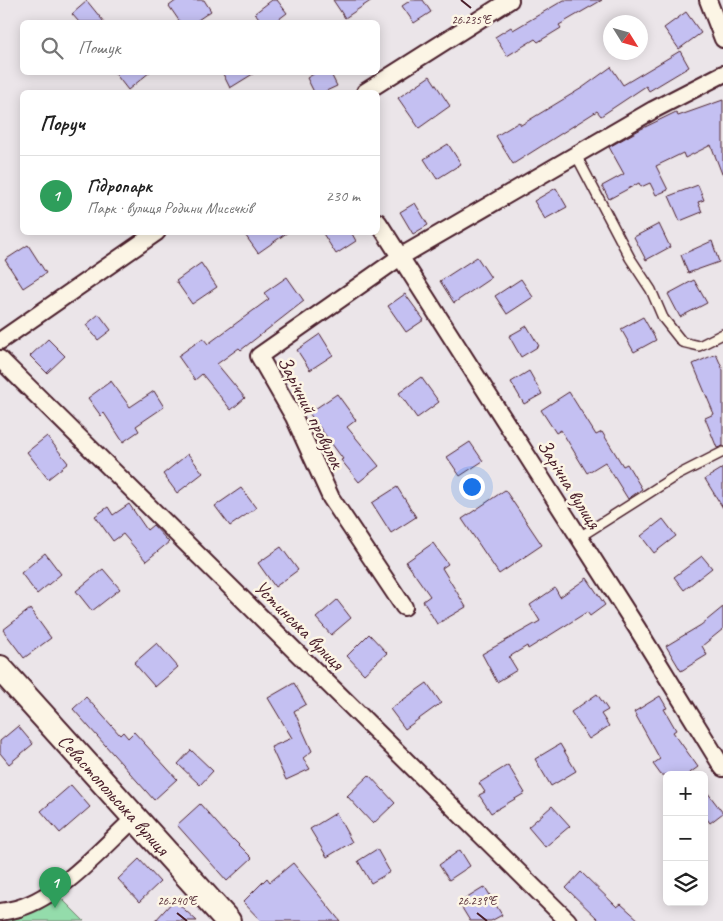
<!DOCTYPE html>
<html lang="uk">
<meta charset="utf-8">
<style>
body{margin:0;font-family:Caveat,sans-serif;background:#f2f2f2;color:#222}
.controls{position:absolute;right:15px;bottom:15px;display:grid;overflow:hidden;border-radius:8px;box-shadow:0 2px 12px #0003}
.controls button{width:45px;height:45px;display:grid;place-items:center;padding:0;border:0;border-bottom:1px solid #e0e0e0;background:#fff;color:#222;font:25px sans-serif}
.compass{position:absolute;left:603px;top:15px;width:45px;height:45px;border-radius:50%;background:#fff;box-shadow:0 2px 12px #0003;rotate:127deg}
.you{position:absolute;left:471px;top:486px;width:18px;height:18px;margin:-12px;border:4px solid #fff;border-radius:50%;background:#1a73e8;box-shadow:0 0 0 8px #1a73e833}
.badge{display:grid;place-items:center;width:32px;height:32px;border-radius:50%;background:#d1495b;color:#fff;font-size:16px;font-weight:700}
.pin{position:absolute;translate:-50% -41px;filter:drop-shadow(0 1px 2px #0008)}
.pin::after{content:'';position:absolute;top:26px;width:18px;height:15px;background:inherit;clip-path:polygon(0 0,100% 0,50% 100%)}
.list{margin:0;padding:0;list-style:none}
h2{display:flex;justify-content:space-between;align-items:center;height:65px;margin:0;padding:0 20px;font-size:21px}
h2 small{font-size:16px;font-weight:400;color:#767676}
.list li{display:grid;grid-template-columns:32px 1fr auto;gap:15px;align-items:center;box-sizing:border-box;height:80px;padding:0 20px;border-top:1px solid #e0e0e0}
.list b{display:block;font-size:19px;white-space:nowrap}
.list p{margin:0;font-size:16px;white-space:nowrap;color:#767676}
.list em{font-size:16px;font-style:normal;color:#767676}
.icon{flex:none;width:28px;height:28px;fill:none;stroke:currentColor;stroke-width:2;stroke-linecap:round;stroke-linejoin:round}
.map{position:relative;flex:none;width:723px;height:921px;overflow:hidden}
.search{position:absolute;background:#fff;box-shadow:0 2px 12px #0003;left:20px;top:20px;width:360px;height:55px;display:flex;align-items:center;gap:12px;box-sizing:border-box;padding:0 18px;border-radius:8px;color:#767676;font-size:19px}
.panel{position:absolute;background:#fff;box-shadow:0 2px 12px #0003;left:20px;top:90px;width:360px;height:145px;border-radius:8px}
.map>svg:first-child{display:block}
</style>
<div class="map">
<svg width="723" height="921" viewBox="0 0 723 921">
<rect width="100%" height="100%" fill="#ebe5e9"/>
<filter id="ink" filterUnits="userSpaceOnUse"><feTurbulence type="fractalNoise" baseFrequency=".02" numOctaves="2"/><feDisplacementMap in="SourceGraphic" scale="10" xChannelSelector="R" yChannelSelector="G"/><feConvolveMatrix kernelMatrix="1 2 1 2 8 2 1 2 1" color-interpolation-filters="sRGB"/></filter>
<g filter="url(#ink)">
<path fill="#94dcab" stroke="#6f7e6b" d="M60,897L84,921H0L19,918Z"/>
<path fill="#c4c0f2" stroke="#4a1f2b" d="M177,0H204L211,11L195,22H180L169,6Z
M272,0H277L287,13L275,22H262L255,13Z
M333,0H372L345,18Z
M411,0H423L431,12L414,23L402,6Z
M564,0H602L559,25L561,28L538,42L535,39L507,56L495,37L511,27L513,30Z
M87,1L104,22H79L72,14Z
M686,12L701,33L679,49L664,28Z
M680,51L689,67L649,91L646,86L601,116L597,111L513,164L496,136L519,122L521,125L582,88L611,67L623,85Z
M114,72H150L128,90Z
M222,72H256L230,88Z
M317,72H330L337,86L324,92H314L307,78Z
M430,76L450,106L419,128L398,98Z
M723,100V173L722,174L711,145L685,158L683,153L656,166L668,190L656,195L650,183L641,187L639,183L609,199L602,186L624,174L609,147L641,129L676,112L678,116Z
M448,144L461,164L437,179L424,159Z
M698,185L704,200L698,202L702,212L680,221L669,196Z
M556,188L567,207L545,219L534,201Z
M415,203L428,225L413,234L400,212Z
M659,224L670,247L646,260L634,237Z
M243,232H288L258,253Z
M322,232H351L356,241L336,254Z
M712,241L719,262L688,273L681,255Z
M28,245L46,273L23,288L5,260Z
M477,257L491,278L454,303L440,281Z
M201,263L217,287L192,304L176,281Z
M287,277L304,301L241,350L239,348L217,364L245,398L231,410L202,374L195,380L178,356L203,338L208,344L269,299L264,293Z
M521,279L533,297L507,314L495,296Z
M694,280L707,303L680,317L668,294Z
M405,294L424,320L406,332L388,306Z
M99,314L111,330L98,340L86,325Z
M643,317L656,340L634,352L621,329Z
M527,326L539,346L521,357L509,336Z
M320,334L333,355L310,370L297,350Z
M48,339L65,356L47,373L30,356Z
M716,354L723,370V446L717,448L705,418L714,414L693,364Z
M529,371L542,394L524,404L511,382Z
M421,377L439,402L417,418L399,393Z
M111,381L130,407L154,391L164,407L136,426L139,431L123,442L104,413L101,416L88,398Z
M569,392L596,435L602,432L623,466L627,464L642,489L628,499L605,462L587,473L561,430L556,433L541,410Z
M337,394L356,420L347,427L379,466L359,482L341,460L343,459L309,413Z
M47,436L68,463L48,479L27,452Z
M470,442L483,461L460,476L447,457Z
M188,454L203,473L177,493L163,474Z
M723,468V508L705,479Z
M397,487L416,517L391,533L372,503Z
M241,488L256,508L230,526L215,506Z
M505,490L542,545L499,574L462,519Z
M129,504L147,530L153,525L169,542L146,561L123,534L113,541L95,516L108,507L113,515Z
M663,519L676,536L654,553L641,536Z
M433,543L448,564L442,568L466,607L437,624L423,601L430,596L406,562Z
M281,547L298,570L275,587L258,563Z
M45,553L61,574L37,594L21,573Z
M702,556L712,568L684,590L674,577Z
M103,569L120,589L92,611L76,591Z
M587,578L605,605L590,616L587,612L528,649L527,646L509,657L517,670L497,682L482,654L540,621L530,605L555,588L560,597Z
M337,600L351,618L331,635L316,618Z
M723,607V629L702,646L707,655L681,671L666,646L701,625Z
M30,609L51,638L24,658L3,630Z
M369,634L387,653L364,674L347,656Z
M157,643L178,667L155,687L134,663Z
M294,683L306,704L294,711L312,751L303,758L310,769L286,780L271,747L292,738L268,698Z
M427,683L441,703L405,729L390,709Z
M597,694L608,710L601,714L609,726L589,739L571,712Z
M660,696L667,708L664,709L676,730L673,732L698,767L687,775H661L653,764L660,759L634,712Z
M86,697L120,735L123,732L128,738L134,732L177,779L154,800L73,709Z
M18,726L33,744L9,764L0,753V741Z
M560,744L576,771L551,786L535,759Z
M191,750L213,771L200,785L178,764Z
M508,765L525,793L491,813L479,795L485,792L479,783Z
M369,775L395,803L373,824L347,796Z
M71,785L90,807L60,833L41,811Z
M704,788L723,813L710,823L704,815Z
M200,804L232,840L233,839L252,858L227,881L177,825Z
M552,806L570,826L545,847L528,827Z
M336,813L352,842L327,857L310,829Z
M377,849L390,872L371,883L358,861Z
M460,850L470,866L449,880L439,865Z
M139,859L160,882L139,902L118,879Z
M293,863L340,921H261L243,902L267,878L270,882Z
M581,872L617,907L621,904L640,921H600L566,888Z
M485,887L502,915L491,921H470L459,903Z
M174,900L197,921H155Z"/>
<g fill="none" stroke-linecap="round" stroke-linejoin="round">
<g stroke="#4a1f2b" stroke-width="12">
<path id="lane" d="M576,155L630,258L651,290L663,318L682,342L699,346L723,334
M578,538L674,477L723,452"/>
</g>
<g stroke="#4a1f2b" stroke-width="20">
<path id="street" d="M708,0L723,39
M365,92L510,0
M378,222L637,628L723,768
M0,341L157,232
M0,359L568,921
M404,607L331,498L294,417L259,356L400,257L653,110L723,74
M0,912C6,911 13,910 19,908C62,895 103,847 136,817"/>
</g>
<g stroke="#4a1f2b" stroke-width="28">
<g id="secondary">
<path id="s1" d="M0,668L228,921"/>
</g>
</g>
<use href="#lane" stroke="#fcf5e5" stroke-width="9"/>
<use href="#street" stroke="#fcf5e5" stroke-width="16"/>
<use href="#secondary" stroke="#fcf5e5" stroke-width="24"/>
</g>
</g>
<path fill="none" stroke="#4a1f2b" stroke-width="2" d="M461,0L471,8M177,913L187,921M477,913L487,921"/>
<g text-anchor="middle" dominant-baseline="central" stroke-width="5" stroke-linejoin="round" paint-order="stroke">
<g font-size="20" fill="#4a1f2b" stroke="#fcf5e5">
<text transform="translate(311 412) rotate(63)">Зарічний провулок</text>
<text transform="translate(569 484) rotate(58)">Зарічна вулиця</text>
<text transform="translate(299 625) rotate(45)">Устинська вулиця</text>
<text stroke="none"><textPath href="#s1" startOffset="170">Севастопольська вулиця</textPath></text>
</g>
</g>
<g font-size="12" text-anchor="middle" fill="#4a1f2b" stroke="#fcf5e5" stroke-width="5" stroke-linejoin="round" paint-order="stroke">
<text x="471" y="24">26.235°E</text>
<text x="177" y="905">26.240°E</text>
<text x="477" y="905">26.239°E</text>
</g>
</svg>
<div class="controls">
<button>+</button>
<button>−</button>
<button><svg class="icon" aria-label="layers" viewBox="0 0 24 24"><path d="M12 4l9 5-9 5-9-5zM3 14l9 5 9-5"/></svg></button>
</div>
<svg class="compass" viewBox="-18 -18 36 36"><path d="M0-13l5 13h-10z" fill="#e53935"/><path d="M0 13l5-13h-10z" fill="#767676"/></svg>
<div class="you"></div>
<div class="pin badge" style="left:55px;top:908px;background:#2e9e5b">1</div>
<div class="search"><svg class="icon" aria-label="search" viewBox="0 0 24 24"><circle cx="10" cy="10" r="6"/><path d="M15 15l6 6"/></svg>Пошук</div>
<section class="panel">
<h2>Поруч<small></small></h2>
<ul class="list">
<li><span class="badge" style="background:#2e9e5b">1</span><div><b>Гідропарк</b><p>Парк · вулиця Родини Мисечків</p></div><em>230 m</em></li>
</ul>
</section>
</div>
